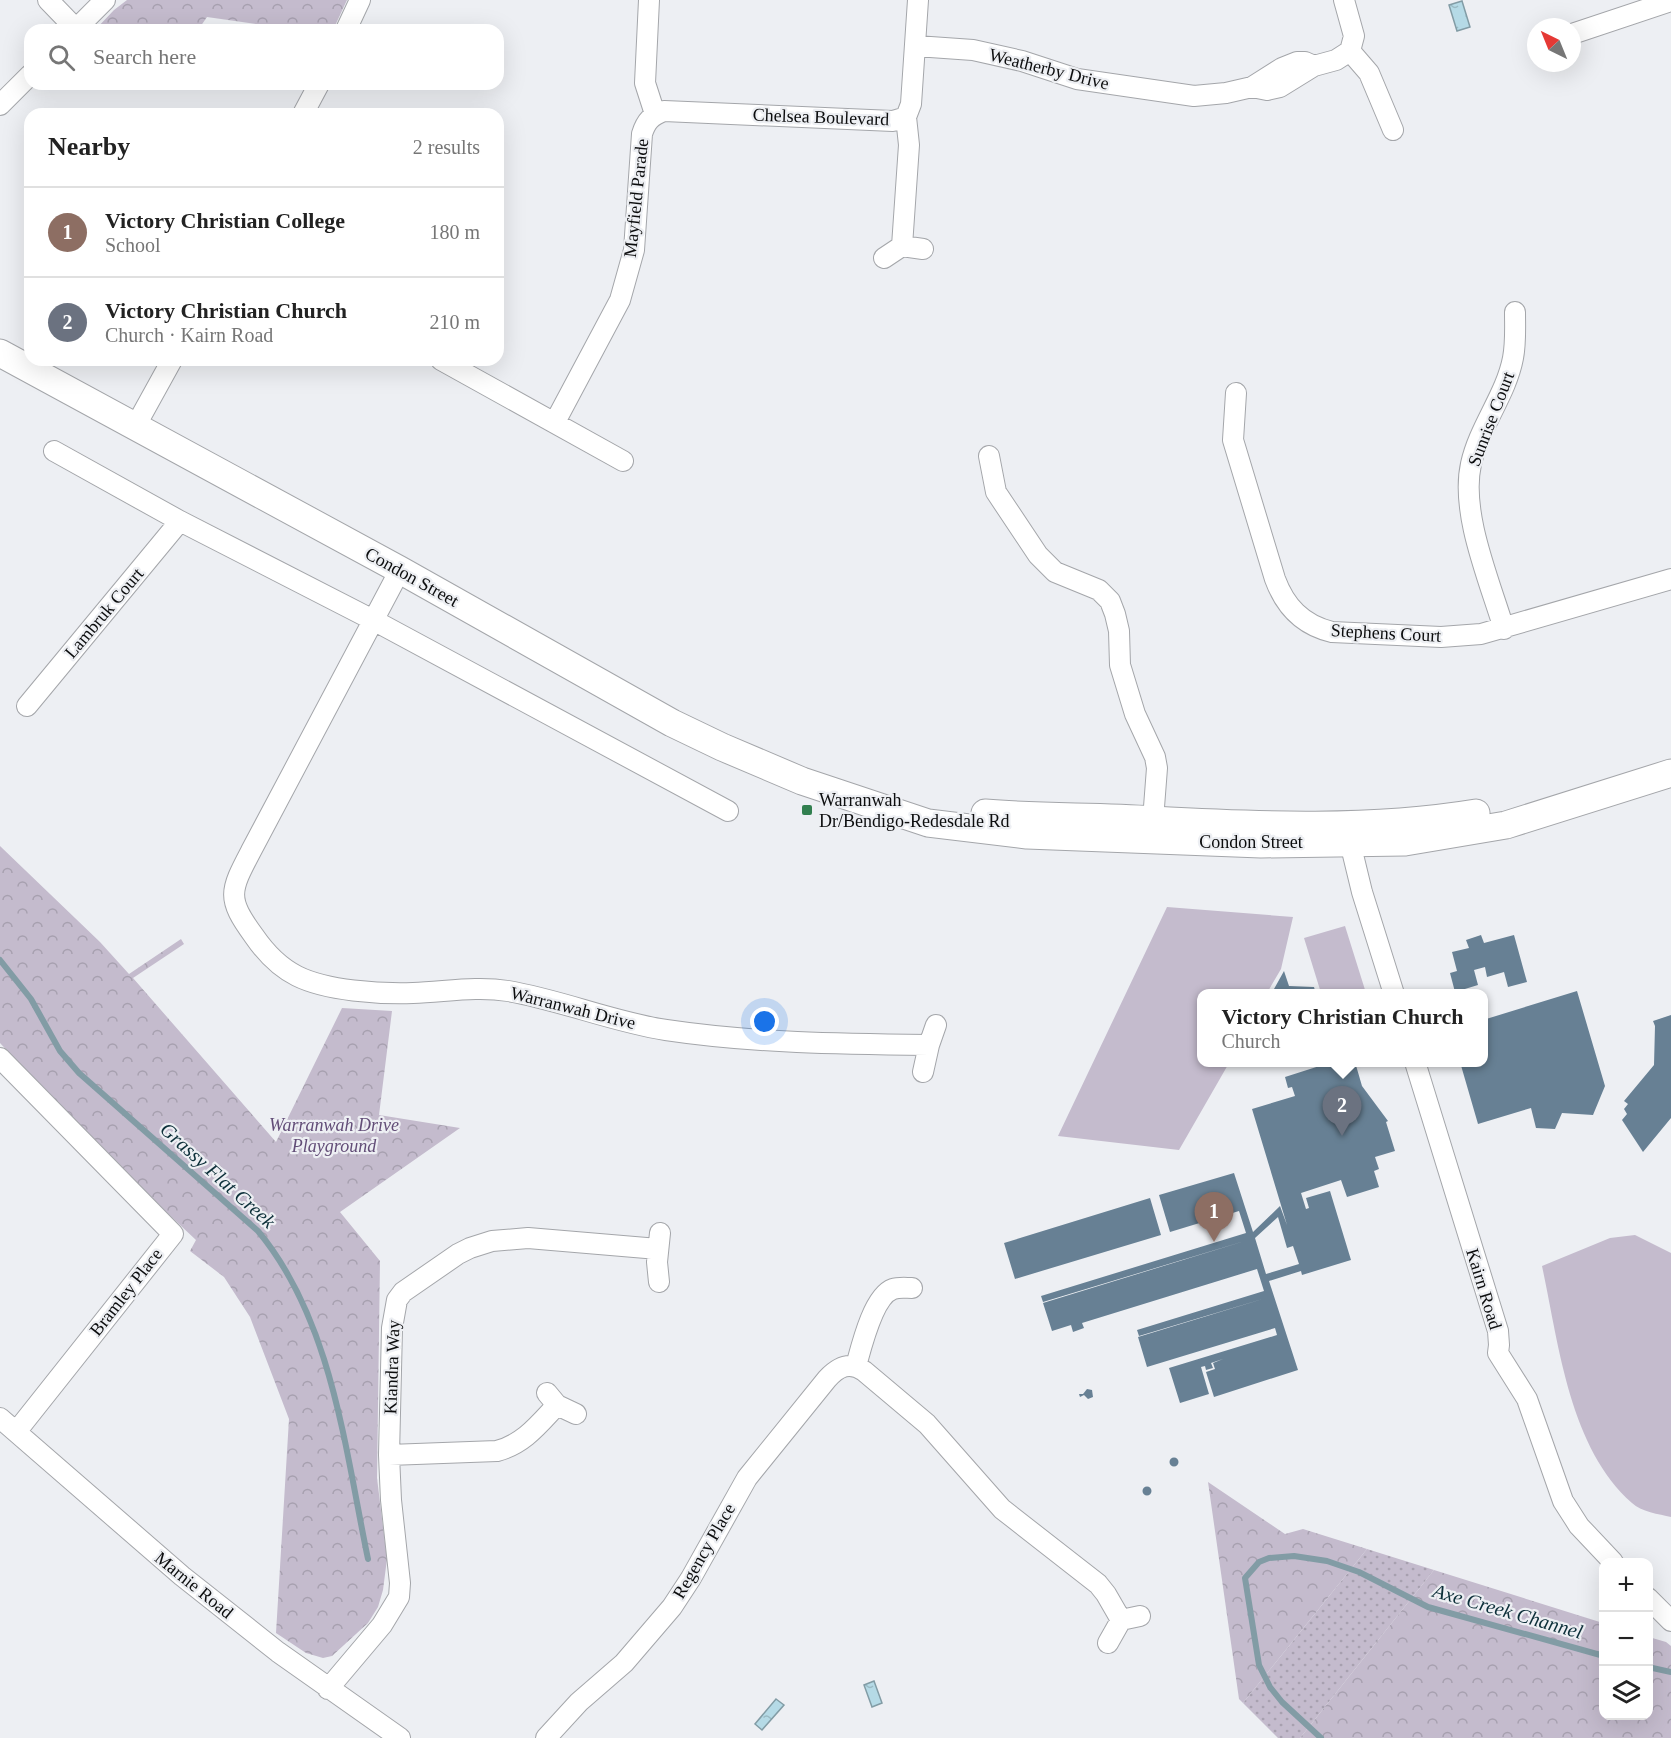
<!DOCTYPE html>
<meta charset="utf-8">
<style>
body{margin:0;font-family:Georgia,serif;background:#f6f6f6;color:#222}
.controls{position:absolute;right:18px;bottom:18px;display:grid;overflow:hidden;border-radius:12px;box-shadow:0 6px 24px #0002}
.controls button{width:54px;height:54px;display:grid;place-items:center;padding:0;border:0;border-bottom:2px solid #e0e0e0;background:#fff;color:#222;font:30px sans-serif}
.compass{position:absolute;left:1527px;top:18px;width:54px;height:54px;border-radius:50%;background:#fff;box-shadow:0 6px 24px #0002;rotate:317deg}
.you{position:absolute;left:765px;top:1022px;width:21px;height:21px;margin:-15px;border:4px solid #fff;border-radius:50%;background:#1a73e8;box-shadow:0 0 0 9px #1a73e833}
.badge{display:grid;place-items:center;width:39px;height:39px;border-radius:50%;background:#0f766e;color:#fff;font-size:20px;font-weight:700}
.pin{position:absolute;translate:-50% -50px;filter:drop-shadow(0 2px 3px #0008)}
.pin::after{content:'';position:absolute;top:32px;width:21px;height:18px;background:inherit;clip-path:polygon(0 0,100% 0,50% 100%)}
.popup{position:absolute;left:1197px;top:989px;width:291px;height:78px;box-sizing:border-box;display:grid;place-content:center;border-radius:12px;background:#fff;filter:drop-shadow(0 2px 4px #0005);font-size:20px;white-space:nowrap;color:#767676}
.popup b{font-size:22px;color:#222}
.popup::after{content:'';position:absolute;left:50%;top:100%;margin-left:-12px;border:12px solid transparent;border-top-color:#fff}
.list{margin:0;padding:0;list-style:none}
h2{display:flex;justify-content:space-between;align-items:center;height:78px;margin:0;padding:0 24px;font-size:26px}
h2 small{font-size:20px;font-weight:400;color:#767676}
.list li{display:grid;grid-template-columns:39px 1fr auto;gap:18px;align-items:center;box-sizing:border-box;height:90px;padding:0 24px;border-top:2px solid #e0e0e0}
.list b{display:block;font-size:22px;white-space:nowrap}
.list p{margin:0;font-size:20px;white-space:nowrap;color:#767676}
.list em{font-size:20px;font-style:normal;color:#767676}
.icon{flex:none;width:33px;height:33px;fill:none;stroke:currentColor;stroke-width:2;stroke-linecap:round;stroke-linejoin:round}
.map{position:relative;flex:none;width:1671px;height:1738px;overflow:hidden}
.search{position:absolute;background:#fff;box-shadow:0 6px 24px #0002;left:24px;top:24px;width:480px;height:66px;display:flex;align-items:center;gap:15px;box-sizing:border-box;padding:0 21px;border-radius:18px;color:#767676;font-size:22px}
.panel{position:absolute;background:#fff;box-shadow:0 6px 24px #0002;left:24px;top:108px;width:480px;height:258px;border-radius:18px}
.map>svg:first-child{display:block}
</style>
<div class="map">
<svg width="1671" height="1738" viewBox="0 0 1671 1738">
<defs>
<pattern id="grass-dots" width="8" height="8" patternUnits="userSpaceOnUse" patternTransform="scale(1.5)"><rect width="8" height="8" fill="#c4bbcd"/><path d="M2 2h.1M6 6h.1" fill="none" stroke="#a7a0af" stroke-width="1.8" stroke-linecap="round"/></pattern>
<pattern id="forest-crowns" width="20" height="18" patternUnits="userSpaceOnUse" patternTransform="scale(1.5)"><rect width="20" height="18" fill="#c4bbcd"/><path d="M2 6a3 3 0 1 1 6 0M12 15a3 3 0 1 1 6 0" fill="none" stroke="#a7a0af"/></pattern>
<pattern id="water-ripples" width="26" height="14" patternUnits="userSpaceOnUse" patternTransform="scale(1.5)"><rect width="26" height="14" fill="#b5dae6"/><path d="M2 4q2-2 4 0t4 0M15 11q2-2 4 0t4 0" fill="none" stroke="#9abac4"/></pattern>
</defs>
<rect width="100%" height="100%" fill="#edeff3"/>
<path fill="url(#grass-dots)" d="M1367,1549L1434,1570L1300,1738H1278L1243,1703Z"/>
<path fill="url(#forest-crowns)" d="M127,0H347L333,30H298L207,17L198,30H95L114,10Z
M0,846L100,942L129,974L181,939L184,944L133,978L276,1142L342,1008L392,1011L379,1115L460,1128L340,1212L380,1261L377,1478L387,1559L383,1590L378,1607L368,1623L332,1656L323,1658L306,1653L276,1633L289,1419L250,1317L224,1277L190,1251L196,1240L99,1149L0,1043Z
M1208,1482L1285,1534L1303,1529L1367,1549L1243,1703L1239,1699Z
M1434,1570L1603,1623L1604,1716H1648L1649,1637L1666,1642L1671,1646V1738H1300Z"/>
<path fill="#c4bbcd" d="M1167,907L1293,917L1281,969L1267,993L1201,994V1062L1229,1063L1179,1150L1058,1136Z
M1345,926L1366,993H1321L1304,938Z
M1635,1235L1671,1253V1517C1659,1514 1641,1512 1632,1503C1569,1447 1559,1345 1542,1266L1610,1238Z"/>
<path fill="url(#water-ripples)" stroke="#829ca5" stroke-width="1.5" d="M1462,1L1470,27L1457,31L1449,5Z
M874,1681L882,1703L872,1707L864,1685Z
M776,1699L784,1705L762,1730L755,1724Z"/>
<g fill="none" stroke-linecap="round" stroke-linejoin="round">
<path stroke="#829ca5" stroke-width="6" d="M0,960L31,999L60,1051L79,1073L258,1231C332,1320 345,1449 368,1559
M1648,1667L1671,1672
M1321,1738L1282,1702L1270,1687L1259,1665L1245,1578L1259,1562L1269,1558L1294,1556L1327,1561L1359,1572L1428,1607L1604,1656"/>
</g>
<path fill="#678094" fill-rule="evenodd" d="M1481,935L1484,943L1514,935L1527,982L1508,987L1504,972L1487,977L1485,967L1474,970L1478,985L1455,992L1450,973L1457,971L1452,952L1469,948L1466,940Z
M1284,971L1289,986L1314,987L1316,994H1266L1269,989H1274Z
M1577,991L1605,1086L1593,1115L1562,1113L1555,1129L1536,1128L1531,1108L1478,1124L1460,1062H1483V1020Z
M1671,1015V1118L1643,1152L1622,1120L1627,1114L1624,1109L1628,1104L1624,1101L1654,1065L1655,1026L1653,1021Z
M1332,1062H1355L1362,1086L1388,1121L1386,1122L1395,1151L1375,1157L1379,1169L1374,1171L1379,1187L1347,1197L1341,1180L1301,1193L1306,1209L1309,1208L1306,1198L1330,1191L1351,1260L1302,1275L1301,1271L1269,1281L1298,1370L1214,1397L1206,1372L1215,1369L1213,1363L1223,1359L1211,1363L1213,1368L1206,1370L1205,1366L1201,1367L1209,1394L1180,1403L1169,1368L1277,1335L1275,1328L1147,1367L1138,1337L1266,1298L1139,1336L1137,1330L1264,1291L1257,1269L1082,1323L1084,1328L1073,1332L1071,1325L1052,1331L1043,1303L1248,1240L1043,1302L1041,1296L1246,1233L1239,1211L1170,1232L1159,1195L1234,1173L1253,1232L1280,1206L1287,1225L1252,1109L1295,1096L1292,1087L1288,1088L1285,1077ZM1278,1217L1287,1248L1293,1246L1299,1264L1266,1274L1255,1238Z
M1150,1198L1161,1235L1015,1279L1004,1243Z
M1087,1389L1092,1390L1093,1397L1088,1399L1084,1395L1080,1397L1079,1394H1083Z
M1169.5 1462a4.5 4.5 0 1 1 9 0a4.5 4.5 0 1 1-9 0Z
M1142.5 1491a4.5 4.5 0 1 1 9 0a4.5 4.5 0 1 1-9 0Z"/>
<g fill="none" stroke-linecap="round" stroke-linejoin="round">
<g stroke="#a4a6aa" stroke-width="22">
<path id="street" d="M48,0L76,29L74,30
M649,0L645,83L655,114
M76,29L105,0
M346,30L360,0
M1572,34L1671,1
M916,46L973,50L1022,61L1077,79L1194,96L1226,93L1252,87L1282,68L1297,62H1305L1314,66
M1350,51L1369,73L1393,130
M1252,87L1267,90L1280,87L1314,66L1336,60L1350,51L1354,36L1344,0
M0,105L30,75
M303,114L319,84
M902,246L909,145L906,117
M884,258L902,246L923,249
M441,360L623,461
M1236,393L1233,440L1275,579C1285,606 1302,625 1332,632L1441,637L1481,634L1671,579
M555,422L620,300L634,250L642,134C646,121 651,116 664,111L893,121L906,117L911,104L918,0
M135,427L172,360
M54,451L180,521L375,621L728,811
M989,456L996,492L1038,555L1055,572L1099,590L1110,601L1115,614L1119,631L1120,665L1135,714L1155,757L1157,768L1153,820
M400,570L251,851C230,891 226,898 254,936C265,952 279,967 297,976C327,991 379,994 413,993C445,992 476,986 508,991C561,1000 613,1022 666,1030C753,1043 841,1044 929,1045L936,1025
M1504,629C1490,582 1460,513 1471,464C1479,427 1506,395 1513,358C1516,343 1515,327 1515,312
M27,706L180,521
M1347,830L1362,892L1394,994
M0,1058L173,1234L16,1432
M1415,1062L1498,1331L1499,1345L1498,1353L1527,1399L1563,1501L1579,1526L1613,1562
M923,1072L929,1045
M659,1282L657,1262L660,1233
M856,1366C861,1348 873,1296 893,1289C899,1287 906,1288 912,1288
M547,1393L557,1405L576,1414
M0,1418L182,1576L278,1652L400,1738
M389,1455L497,1451C524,1444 539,1424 557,1405
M1648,1598L1671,1621
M1108,1643L1121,1620L1140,1616
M328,1689L382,1625L399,1597L400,1583L391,1500L389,1455L392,1328L397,1300L403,1292L458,1254L470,1248L492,1241L528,1238L658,1249
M546,1738L579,1702L624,1663L672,1607L691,1578L747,1478L827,1379C838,1367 849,1361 864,1371L927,1424L1002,1509L1098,1584L1106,1594L1121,1620"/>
</g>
<g stroke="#a4a6aa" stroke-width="29">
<path id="secondary" d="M0,353L400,570L672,723L722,747L802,781L928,823L1027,835L1261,844L1405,842L1506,825L1671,773
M985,813C1041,818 1097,816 1153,820C1259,826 1372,830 1476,813"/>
</g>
<use href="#street" stroke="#fff" stroke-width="20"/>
<use href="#secondary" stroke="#fff" stroke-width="27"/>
</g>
<rect fill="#317f4f" stroke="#edeff3" stroke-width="2" x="801" y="804" width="12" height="12" rx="3"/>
<g text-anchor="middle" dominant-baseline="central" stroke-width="4.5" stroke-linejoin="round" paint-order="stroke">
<g font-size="18" fill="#0c0d0e" stroke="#edeff3">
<text transform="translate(1049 69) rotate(14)">Weatherby Drive</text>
<text transform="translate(821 117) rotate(2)">Chelsea Boulevard</text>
<text transform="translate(636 198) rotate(-84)">Mayfield Parade</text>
<text transform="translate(1491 419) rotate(-69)">Sunrise Court</text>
<text transform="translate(412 577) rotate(29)">Condon Street</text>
<text transform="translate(104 613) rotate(-50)">Lambruk Court</text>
<text transform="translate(1386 633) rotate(3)">Stephens Court</text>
<text x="1251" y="842">Condon Street</text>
<text transform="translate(573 1008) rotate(14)">Warranwah Drive</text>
<text transform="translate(1484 1289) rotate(73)">Kairn Road</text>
<text transform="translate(126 1292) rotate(-52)">Bramley Place</text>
<text transform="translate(392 1367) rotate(-88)">Kiandra Way</text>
<text transform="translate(704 1551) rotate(-60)">Regency Place</text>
<text transform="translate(194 1585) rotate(39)">Marnie Road</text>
</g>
<g font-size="18" fill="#0c0d0e" stroke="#edeff3" text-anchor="start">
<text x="819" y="800">Warranwah<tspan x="819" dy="21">Dr/Bendigo-Redesdale Rd</tspan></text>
</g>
<g font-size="18" font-style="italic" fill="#624d77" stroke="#edeff3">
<text x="334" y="1125">Warranwah Drive<tspan x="334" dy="21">Playground</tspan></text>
</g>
<g font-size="20" font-style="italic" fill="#0c2f39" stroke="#edeff3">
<text transform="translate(218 1175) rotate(42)">Grassy Flat Creek</text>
<text transform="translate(1508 1611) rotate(16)">Axe Creek Channel</text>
</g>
</g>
</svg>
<div class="controls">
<button>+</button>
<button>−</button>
<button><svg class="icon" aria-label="layers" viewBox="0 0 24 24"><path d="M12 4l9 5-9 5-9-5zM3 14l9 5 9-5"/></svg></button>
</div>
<svg class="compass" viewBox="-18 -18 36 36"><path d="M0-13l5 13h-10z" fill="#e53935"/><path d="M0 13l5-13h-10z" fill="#767676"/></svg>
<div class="you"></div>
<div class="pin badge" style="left:1214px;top:1242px;background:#8d6e63">1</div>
<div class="pin badge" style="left:1342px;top:1136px;background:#6b7280">2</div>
<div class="popup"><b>Victory Christian Church</b>Church</div>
<div class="search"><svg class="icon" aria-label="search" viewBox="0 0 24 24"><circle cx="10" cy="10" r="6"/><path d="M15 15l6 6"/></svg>Search here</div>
<section class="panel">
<h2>Nearby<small>2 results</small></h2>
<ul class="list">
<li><span class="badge" style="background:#8d6e63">1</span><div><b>Victory Christian College</b><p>School</p></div><em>180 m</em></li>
<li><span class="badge" style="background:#6b7280">2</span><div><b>Victory Christian Church</b><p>Church · Kairn Road</p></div><em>210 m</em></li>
</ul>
</section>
</div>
